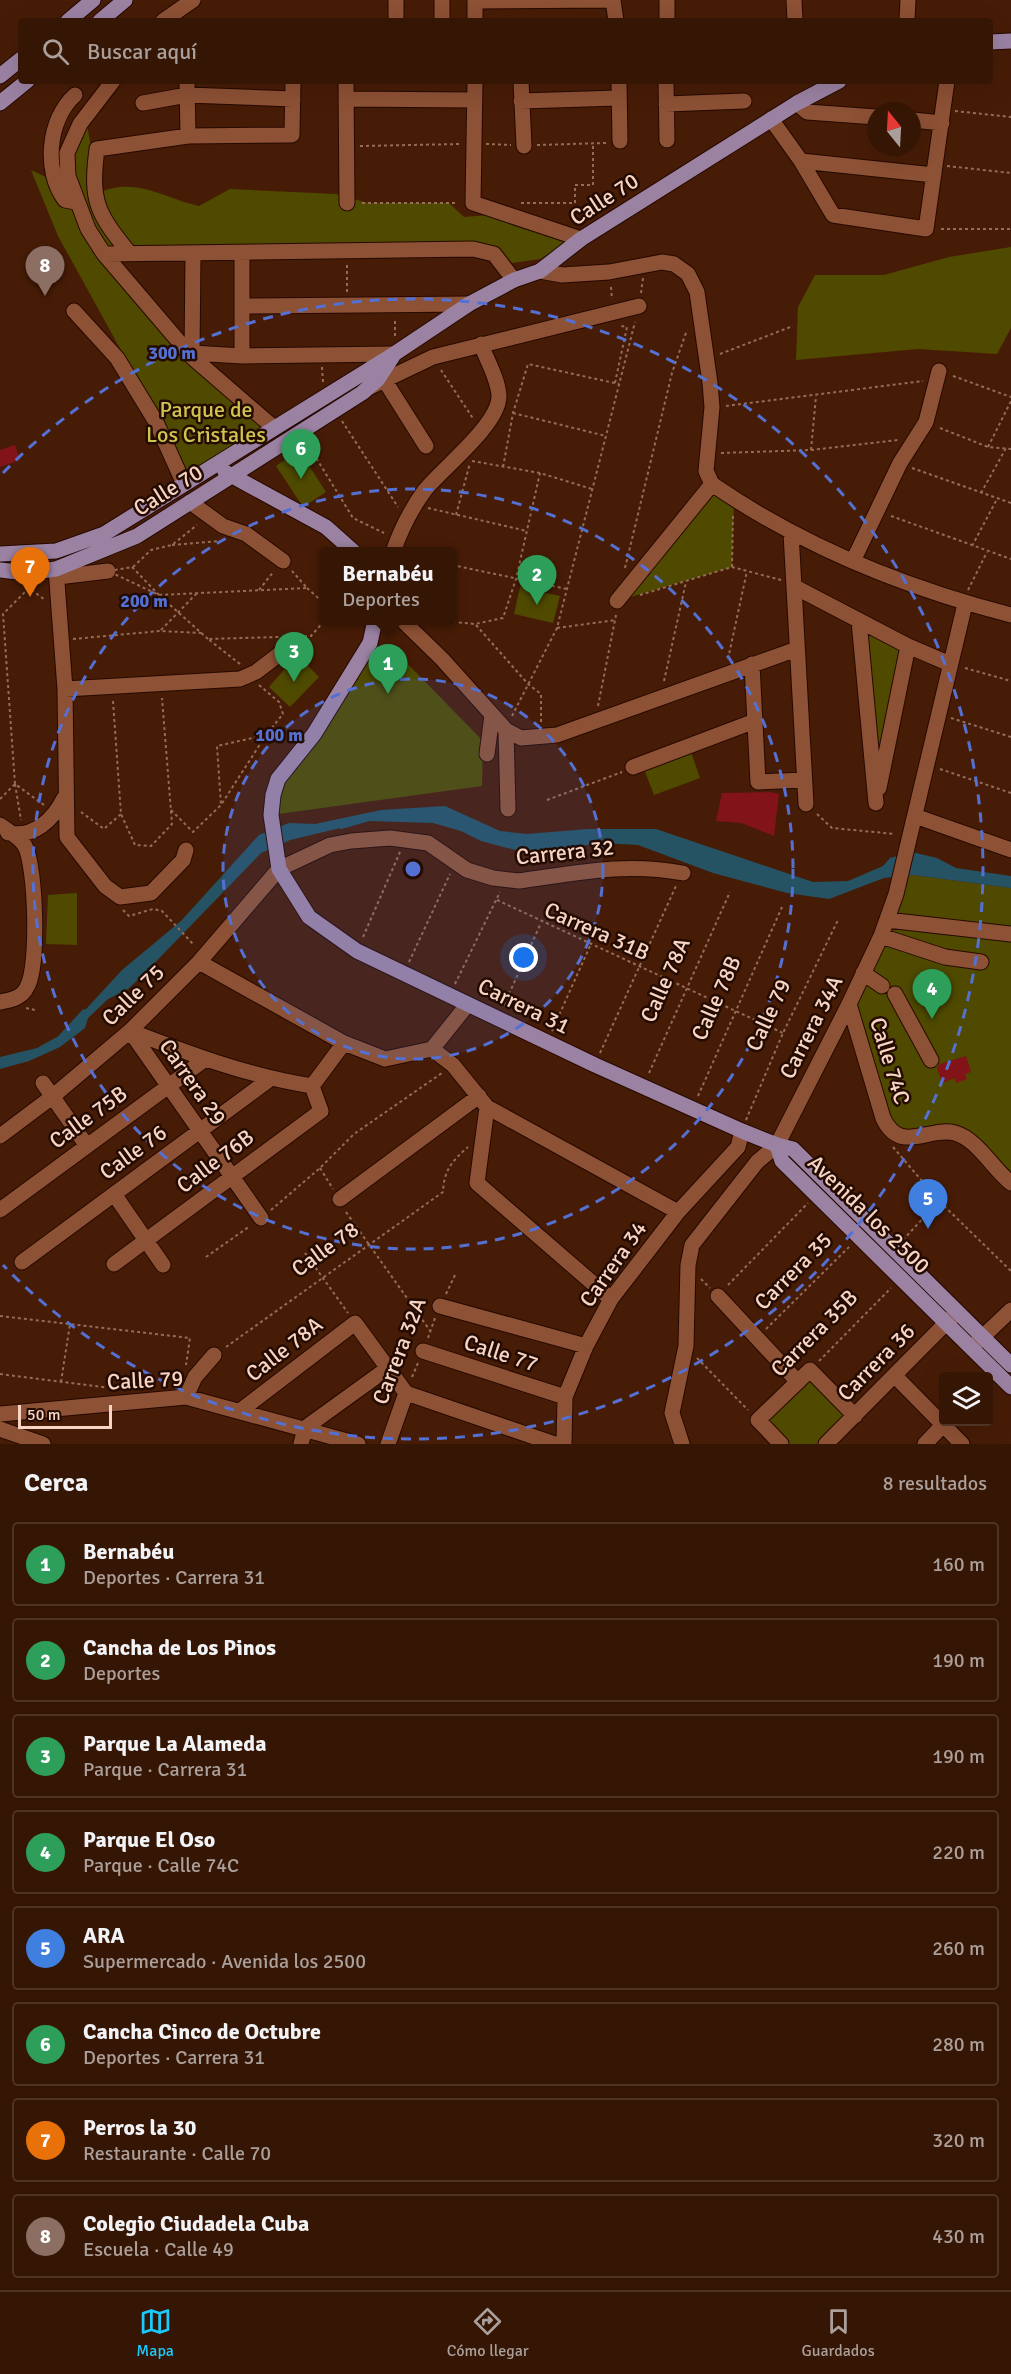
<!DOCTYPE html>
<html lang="es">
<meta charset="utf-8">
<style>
body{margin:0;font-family:Signika,sans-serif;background:#402213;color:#f1f3f6}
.controls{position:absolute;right:18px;bottom:18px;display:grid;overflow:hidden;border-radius:6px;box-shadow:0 6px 24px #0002}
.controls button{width:54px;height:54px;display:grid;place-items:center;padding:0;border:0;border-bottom:2px solid #4f3426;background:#351504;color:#f1f3f6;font:30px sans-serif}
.compass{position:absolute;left:867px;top:102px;width:54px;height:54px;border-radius:50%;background:#351504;box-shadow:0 6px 24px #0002;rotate:342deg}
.scale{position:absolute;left:18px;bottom:15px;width:94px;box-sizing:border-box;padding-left:6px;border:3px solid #f8d4c4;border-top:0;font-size:16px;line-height:21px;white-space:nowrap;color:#f8d4c4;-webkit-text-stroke:4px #230b02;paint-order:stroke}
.you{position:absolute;left:524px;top:958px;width:21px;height:21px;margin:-15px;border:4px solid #fff;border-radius:50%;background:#1a73e8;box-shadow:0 0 0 9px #1a73e833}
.badge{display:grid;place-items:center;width:39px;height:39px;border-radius:50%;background:#1bcafc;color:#fff;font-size:20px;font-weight:700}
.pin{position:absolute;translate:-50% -50px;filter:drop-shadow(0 2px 3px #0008)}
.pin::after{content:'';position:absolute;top:32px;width:21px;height:18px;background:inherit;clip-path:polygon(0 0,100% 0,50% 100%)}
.popup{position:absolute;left:319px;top:547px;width:138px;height:78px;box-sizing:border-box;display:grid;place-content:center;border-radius:6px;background:#351504;filter:drop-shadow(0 2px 4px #0005);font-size:20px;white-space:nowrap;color:#aa9f9a}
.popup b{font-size:22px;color:#f1f3f6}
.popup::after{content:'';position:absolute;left:50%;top:100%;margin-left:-12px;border:12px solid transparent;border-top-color:#351504}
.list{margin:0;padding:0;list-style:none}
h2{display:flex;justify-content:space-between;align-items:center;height:78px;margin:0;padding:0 24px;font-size:26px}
h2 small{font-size:20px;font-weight:400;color:#aa9f9a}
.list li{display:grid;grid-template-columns:39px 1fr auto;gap:18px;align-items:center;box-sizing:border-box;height:84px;margin:0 12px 12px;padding:0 12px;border:2px solid #4f3426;border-radius:6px}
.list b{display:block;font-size:22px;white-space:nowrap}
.list p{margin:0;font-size:20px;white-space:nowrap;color:#aa9f9a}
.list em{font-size:20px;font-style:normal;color:#aa9f9a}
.icon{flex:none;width:33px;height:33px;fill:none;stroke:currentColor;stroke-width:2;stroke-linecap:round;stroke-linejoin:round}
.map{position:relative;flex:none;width:1011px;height:1444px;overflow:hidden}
.search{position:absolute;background:#351504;box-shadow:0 6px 24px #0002;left:18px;right:18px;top:18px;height:66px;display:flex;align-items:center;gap:15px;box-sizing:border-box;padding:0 21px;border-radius:6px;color:#aa9f9a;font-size:22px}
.sheet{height:846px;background:#351504}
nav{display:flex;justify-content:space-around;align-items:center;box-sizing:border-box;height:84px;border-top:2px solid #4f3426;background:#351504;font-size:16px;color:#aa9f9a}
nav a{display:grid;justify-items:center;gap:3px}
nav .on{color:#1bcafc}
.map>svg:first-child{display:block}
</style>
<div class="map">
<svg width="1011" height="1444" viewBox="0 0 1011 1444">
<rect width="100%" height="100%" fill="#471c06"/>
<path fill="#4f4a00" d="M87,125L91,147L88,173L103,191C138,178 166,199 199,206L230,189L336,194L368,203H449L464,217L489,215L567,242L540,259L512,263L503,252L479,242L107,248L192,357L273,427L192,479L58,236L31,170L54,181L83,216L72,154Z
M1011,247V328L997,354L918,349L796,360L798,307L815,275H884L949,257Z
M299,450L326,492L303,507L276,466Z
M712,484L734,499L732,567L617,601Z
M520,587L560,596L553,623L514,614Z
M859,621L908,646L876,803Z
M370,643L398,654L483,741L482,786L271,815L273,795Z
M297,655L319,677L290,707L269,687Z
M691,752L700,778L654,795L644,769Z
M913,875L1011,888V1183L967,1139L896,1134L849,1004L900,876Z
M77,893V945L46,944L48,895Z
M810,1370L855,1416L826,1444H781L758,1420Z"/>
<path fill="#255364" d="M445,806L500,831L527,834L588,829H656L813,882L848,881L883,866L890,858L912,852L937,858L956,868L1011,876V888L913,875L884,878L829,899L787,893L713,873L638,845L601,843L553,850L519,851L481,841L461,831L433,823L370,821L290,840L261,853L142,976L128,989L108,999L88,1018L85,1028L60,1047L29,1061L0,1069V1057L37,1048L64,1033L122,970L181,921L259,835L289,823L315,824L381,810Z"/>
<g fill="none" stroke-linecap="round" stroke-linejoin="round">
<path stroke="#255364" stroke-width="4" d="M341,827L362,821
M117,984L142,965
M61,1036L84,1011"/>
</g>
<path fill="#811319" d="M15,445L20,460L0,467V450Z
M770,792L779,794L774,836L741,823L716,821L722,793Z
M966,1056L971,1072L965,1074L967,1079L956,1083L955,1078L942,1083L937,1068L940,1064Z"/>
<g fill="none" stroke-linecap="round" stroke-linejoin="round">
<g stroke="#260900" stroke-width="17">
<path id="minor" d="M396,0V21
M442,0V21
M613,0L616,21
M667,0V21
M794,0L795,21
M475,1L613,0
M907,19L908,0
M163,21L193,0
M475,21V0
M113,81L80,124L67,153L68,176L88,229L104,254L192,357L273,427
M187,81L188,136
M346,81L347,203
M475,81L473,203L581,239
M521,81L524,146
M619,81L620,141
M666,81L667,140
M75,95C48,119 43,171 65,200L76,202
M346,99L474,100
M521,101L618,98
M143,103L187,95L293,99
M797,103L807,112L876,117
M666,104L744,101
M771,119L801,161L833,215L926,229L947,81
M912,120L942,123
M801,161L934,175
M104,254L473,249L494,254L514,280
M130,254C97,213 90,202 97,149L188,136L292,135L293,81
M540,271L562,275L609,272L662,262L674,264L688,274L697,292L710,383L712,407L706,471L712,484C802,546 906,588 1011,615
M242,306L469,304
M74,311L117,358L156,422L184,484
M192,353L242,356L394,354
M242,356V253
M192,357L193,254
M385,381L426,446
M368,388L433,357L639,306
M190,502L223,526L246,534L283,561
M791,533L806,804
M393,552C401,529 411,509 425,490C443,468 498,425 499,397C499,380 486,359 481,344
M853,561L900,463L926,422L939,371
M56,569L65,689L67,837L105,886L120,897L151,893L183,860L186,850
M58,577L108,571
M795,587L908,646L950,664
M617,601L712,484
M402,620L442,659L506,730L521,738L557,735L797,649
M859,621L876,803
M752,664L758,782L804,780
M65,689L240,679L256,672L286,649
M506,730L508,809
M487,754L492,715
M633,767L755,721
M879,788L908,646
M915,816L1011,850
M0,825C8,831 20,837 25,846C36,867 39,967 27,987C22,998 11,1000 0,1002
M8,833C34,838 53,820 64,798
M887,920L1011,934
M881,936L945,957L981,962
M199,962L344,1043L385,1059L432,1049L468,1004
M863,973L882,986
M895,994L931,1060
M849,1004L883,1118C900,1155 929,1126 955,1133C977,1139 993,1169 1011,1183
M130,1031L261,1218
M130,1031C190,1054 248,1076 312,1086
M432,1049L453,1065L487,1107L678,1212
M43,1083L87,1146
M312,1086L344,1043
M487,1107L477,1183L611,1299
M0,1136L52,1097L130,1031L199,962L279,869L330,845L351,841L390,838L428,843L467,870L493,878L519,881C577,873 625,862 683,873
M114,1194L163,1265
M340,1199L479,1096
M0,1210L204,1060
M22,1262L270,1079
M114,1264L321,1111L312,1086
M718,1296L798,1382
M440,1306L586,1346
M974,1345L1011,1310
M423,1351L565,1397
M895,1376L962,1444
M406,1393L555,1444
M186,1397L195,1377L214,1355
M240,1411L355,1323L406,1393
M0,1414L186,1397L358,1444
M0,1429L43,1444
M301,1444L305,1428L388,1368
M388,1444L406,1393
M564,1444L565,1397L586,1346L611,1299L678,1212L738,1147L742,1131
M682,1444L672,1413L686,1346L688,1265L692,1245L757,1162L777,1145L849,1004L881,936L896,894L965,604
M781,1444L758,1420L810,1370L855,1416
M826,1444L955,1314
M925,1444L943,1425"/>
</g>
<g stroke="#260900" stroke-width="17">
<path id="major" d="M68,21L93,0
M100,21L125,0
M990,42L1011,41
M0,76L21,59
M0,103L27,81
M225,472L326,527L354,552
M0,554L56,551L104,534L394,354L469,304L514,280L540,271L581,239L797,103L839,81
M0,570L26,573L56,569L137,536L362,393L378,379L393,356
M375,620L370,643L314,734L278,779L273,795L271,815L279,869L309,917L357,951L595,1065L742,1131L777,1145L793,1149L1011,1365
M777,1145L782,1161L1011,1387"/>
</g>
<path stroke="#946c58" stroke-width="2" stroke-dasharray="3 3" stroke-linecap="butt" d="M955,111L1011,117
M486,144L511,145
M537,145L606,143
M360,146L460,144
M947,166L1011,173
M362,203H458
M521,203H575V185H593V145
M941,229H1011
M347,265V292
M611,287L612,299
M641,293L643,278
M395,336V318
M720,354L793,326
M322,367L323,382
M441,370L474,420
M953,376L1011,397
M615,383L627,327L621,326
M726,406L923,381
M513,413L606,436
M342,421L398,507
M940,428L988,447L1011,449
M307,443L353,518L384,533
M988,447L1011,401
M811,450L816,396
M721,453L811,450L898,440
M472,461L540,473L592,489
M503,467L513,413L528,364L619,384
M912,468L1011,503
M981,493L1006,448
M428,508L527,531
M456,515L470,463
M891,516L1011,559
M172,545L220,541
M972,546L997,499
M452,565L567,589
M132,567L159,595L108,571Z
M133,567L151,550L172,545L197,525
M732,567L733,515
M625,568L672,373L687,330
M307,588L324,603
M259,590L274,571
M968,590L987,552
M640,595L732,567L781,580
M435,620L475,624L503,618L516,579L540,473
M476,625L528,684L541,694V722
M557,628L616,620
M161,630L197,593
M292,637L311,636L325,620
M73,639L160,631L202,633
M208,639L159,595L307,588L292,571
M728,659L747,571
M240,664L208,639L279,637
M965,668L1011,681
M664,681L686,582
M259,685L279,702L283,714L266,735
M113,701L121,814L135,845L151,846L172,824L162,698
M598,706L616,615
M512,716L557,628L635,322
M951,718L1011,737
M940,769L1011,793
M15,784L21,820
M0,799L15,784
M547,800L622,772
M44,805L15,784L3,614L29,588L45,600
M171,810L193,832L221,805L266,735L217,746L221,805
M81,812L104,829L121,814
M817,814L832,828L895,834
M497,900L783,1033
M123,910L129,916L153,909L162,911L194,945
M363,937L400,852
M409,962L450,874
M455,984L500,892
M504,1005L541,923
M26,1008L35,1010
M552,1031L590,946
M600,1053L676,886
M649,1073L730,892
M698,1096L782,907
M746,1120L783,1033L838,920
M893,1147L939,1201L1011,1271
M320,1168L333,1189
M271,1210L320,1168L354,1134L442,1073
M346,1212L431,1332
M903,1240L939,1201
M305,1253L348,1313
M206,1257L250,1226
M701,1279L710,1288
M728,1285L808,1203
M446,1294L455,1275
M0,1316L190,1338L186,1365
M766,1329L849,1247
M428,1338L435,1318
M226,1347L443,1192C444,1170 452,1161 468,1147
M697,1358L748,1410
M819,1361L891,1288
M0,1374L118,1389
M412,1377L418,1363
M61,1382L70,1324"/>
<use href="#minor" stroke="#8d5135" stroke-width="15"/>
<use href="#major" stroke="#9b82a3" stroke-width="15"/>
</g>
<circle cx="413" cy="869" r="190" fill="#5470d3" fill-opacity=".12"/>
<g fill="none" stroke="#5470d3" stroke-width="3" stroke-dasharray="10 8">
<circle cx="413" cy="869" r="190"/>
<circle cx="413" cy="869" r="380"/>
<path d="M3 473A570 570 0 1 1 3 1265"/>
</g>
<g text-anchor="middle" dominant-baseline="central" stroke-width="5" stroke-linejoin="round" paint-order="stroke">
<g font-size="22" fill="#f8d4c4" stroke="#230b02">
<text transform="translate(604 199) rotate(-33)">Calle 70</text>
<text transform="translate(168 490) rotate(-32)">Calle 70</text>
<text transform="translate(565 852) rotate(-6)">Carrera 32</text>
<text transform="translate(597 931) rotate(24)">Carrera 31B</text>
<text transform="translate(665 980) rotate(-66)">Calle 78A</text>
<text transform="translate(133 995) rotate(-44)">Calle 75</text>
<text transform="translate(716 998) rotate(-66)">Calle 78B</text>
<text transform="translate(524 1006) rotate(26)">Carrera 31</text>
<text transform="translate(768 1015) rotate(-65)">Calle 79</text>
<text transform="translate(811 1027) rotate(-63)">Carrera 34A</text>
<text transform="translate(890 1061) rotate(73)">Calle 74C</text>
<text transform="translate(193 1082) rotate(55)">Carrera 29</text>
<text transform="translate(88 1117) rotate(-36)">Calle 75B</text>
<text transform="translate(133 1152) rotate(-36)">Calle 76</text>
<text transform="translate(215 1161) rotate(-37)">Calle 76B</text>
<text transform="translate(869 1214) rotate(44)">Avenida los 2500</text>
<text transform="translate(325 1249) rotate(-36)">Calle 78</text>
<text transform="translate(613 1264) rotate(-55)">Carrera 34</text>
<text transform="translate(793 1271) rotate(-45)">Carrera 35</text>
<text transform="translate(814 1333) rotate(-45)">Carrera 35B</text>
<text transform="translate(284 1349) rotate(-38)">Calle 78A</text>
<text transform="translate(399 1351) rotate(-69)">Carrera 32A</text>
<text transform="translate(501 1353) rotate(18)">Calle 77</text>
<text transform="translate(876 1362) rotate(-45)">Carrera 36</text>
<text transform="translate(145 1380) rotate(-3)">Calle 79</text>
</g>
<g font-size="22" fill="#cec54f" stroke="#230b02">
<text x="206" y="409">Parque de<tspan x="206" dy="25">Los Cristales</tspan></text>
</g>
</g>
<circle cx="413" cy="869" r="9" fill="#5470d3" stroke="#230b02" stroke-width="3"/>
<g font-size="18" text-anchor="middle" font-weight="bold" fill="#5470d3" stroke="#230b02" stroke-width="5" stroke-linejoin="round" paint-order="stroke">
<text x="172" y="359">300 m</text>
<text x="144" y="607">200 m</text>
<text x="279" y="741">100 m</text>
</g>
</svg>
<div class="controls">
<button><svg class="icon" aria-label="layers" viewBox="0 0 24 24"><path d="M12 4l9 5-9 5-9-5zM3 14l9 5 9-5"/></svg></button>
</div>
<svg class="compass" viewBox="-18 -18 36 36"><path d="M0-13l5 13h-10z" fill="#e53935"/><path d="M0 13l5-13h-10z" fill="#aa9f9a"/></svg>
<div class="scale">50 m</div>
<div class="you"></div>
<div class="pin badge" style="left:388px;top:694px;background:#2e9e5b">1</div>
<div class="popup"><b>Bernabéu</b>Deportes</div>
<div class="pin badge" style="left:537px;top:605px;background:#2e9e5b">2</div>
<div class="pin badge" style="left:294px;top:682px;background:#2e9e5b">3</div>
<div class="pin badge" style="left:932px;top:1019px;background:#2e9e5b">4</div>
<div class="pin badge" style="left:928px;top:1229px;background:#3f7fe0">5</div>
<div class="pin badge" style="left:301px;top:479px;background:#2e9e5b">6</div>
<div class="pin badge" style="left:30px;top:597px;background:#e8710a">7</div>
<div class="pin badge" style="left:45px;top:296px;background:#8d6e63">8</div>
<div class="search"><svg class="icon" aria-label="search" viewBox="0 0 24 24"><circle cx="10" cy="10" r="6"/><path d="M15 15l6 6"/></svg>Buscar aquí</div>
</div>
<section class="sheet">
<h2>Cerca<small>8 resultados</small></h2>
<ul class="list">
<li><span class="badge" style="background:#2e9e5b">1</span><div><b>Bernabéu</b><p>Deportes · Carrera 31</p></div><em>160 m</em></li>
<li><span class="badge" style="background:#2e9e5b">2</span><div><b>Cancha de Los Pinos</b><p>Deportes</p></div><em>190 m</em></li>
<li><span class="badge" style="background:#2e9e5b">3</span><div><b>Parque La Alameda</b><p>Parque · Carrera 31</p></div><em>190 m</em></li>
<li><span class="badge" style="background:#2e9e5b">4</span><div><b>Parque El Oso</b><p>Parque · Calle 74C</p></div><em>220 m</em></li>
<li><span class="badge" style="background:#3f7fe0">5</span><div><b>ARA</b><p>Supermercado · Avenida los 2500</p></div><em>260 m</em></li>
<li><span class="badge" style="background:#2e9e5b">6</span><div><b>Cancha Cinco de Octubre</b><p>Deportes · Carrera 31</p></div><em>280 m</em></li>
<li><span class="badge" style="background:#e8710a">7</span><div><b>Perros la 30</b><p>Restaurante · Calle 70</p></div><em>320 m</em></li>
<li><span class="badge" style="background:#8d6e63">8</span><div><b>Colegio Ciudadela Cuba</b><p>Escuela · Calle 49</p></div><em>430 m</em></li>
</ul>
</section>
<nav>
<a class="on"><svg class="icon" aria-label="map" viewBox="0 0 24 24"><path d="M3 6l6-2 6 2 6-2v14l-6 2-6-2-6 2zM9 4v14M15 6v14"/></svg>Mapa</a>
<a><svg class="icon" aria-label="directions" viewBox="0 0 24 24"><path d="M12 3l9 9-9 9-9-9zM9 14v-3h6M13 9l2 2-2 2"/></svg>Cómo llegar</a>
<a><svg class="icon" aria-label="saved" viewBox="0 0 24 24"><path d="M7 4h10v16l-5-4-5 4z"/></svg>Guardados</a>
</nav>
